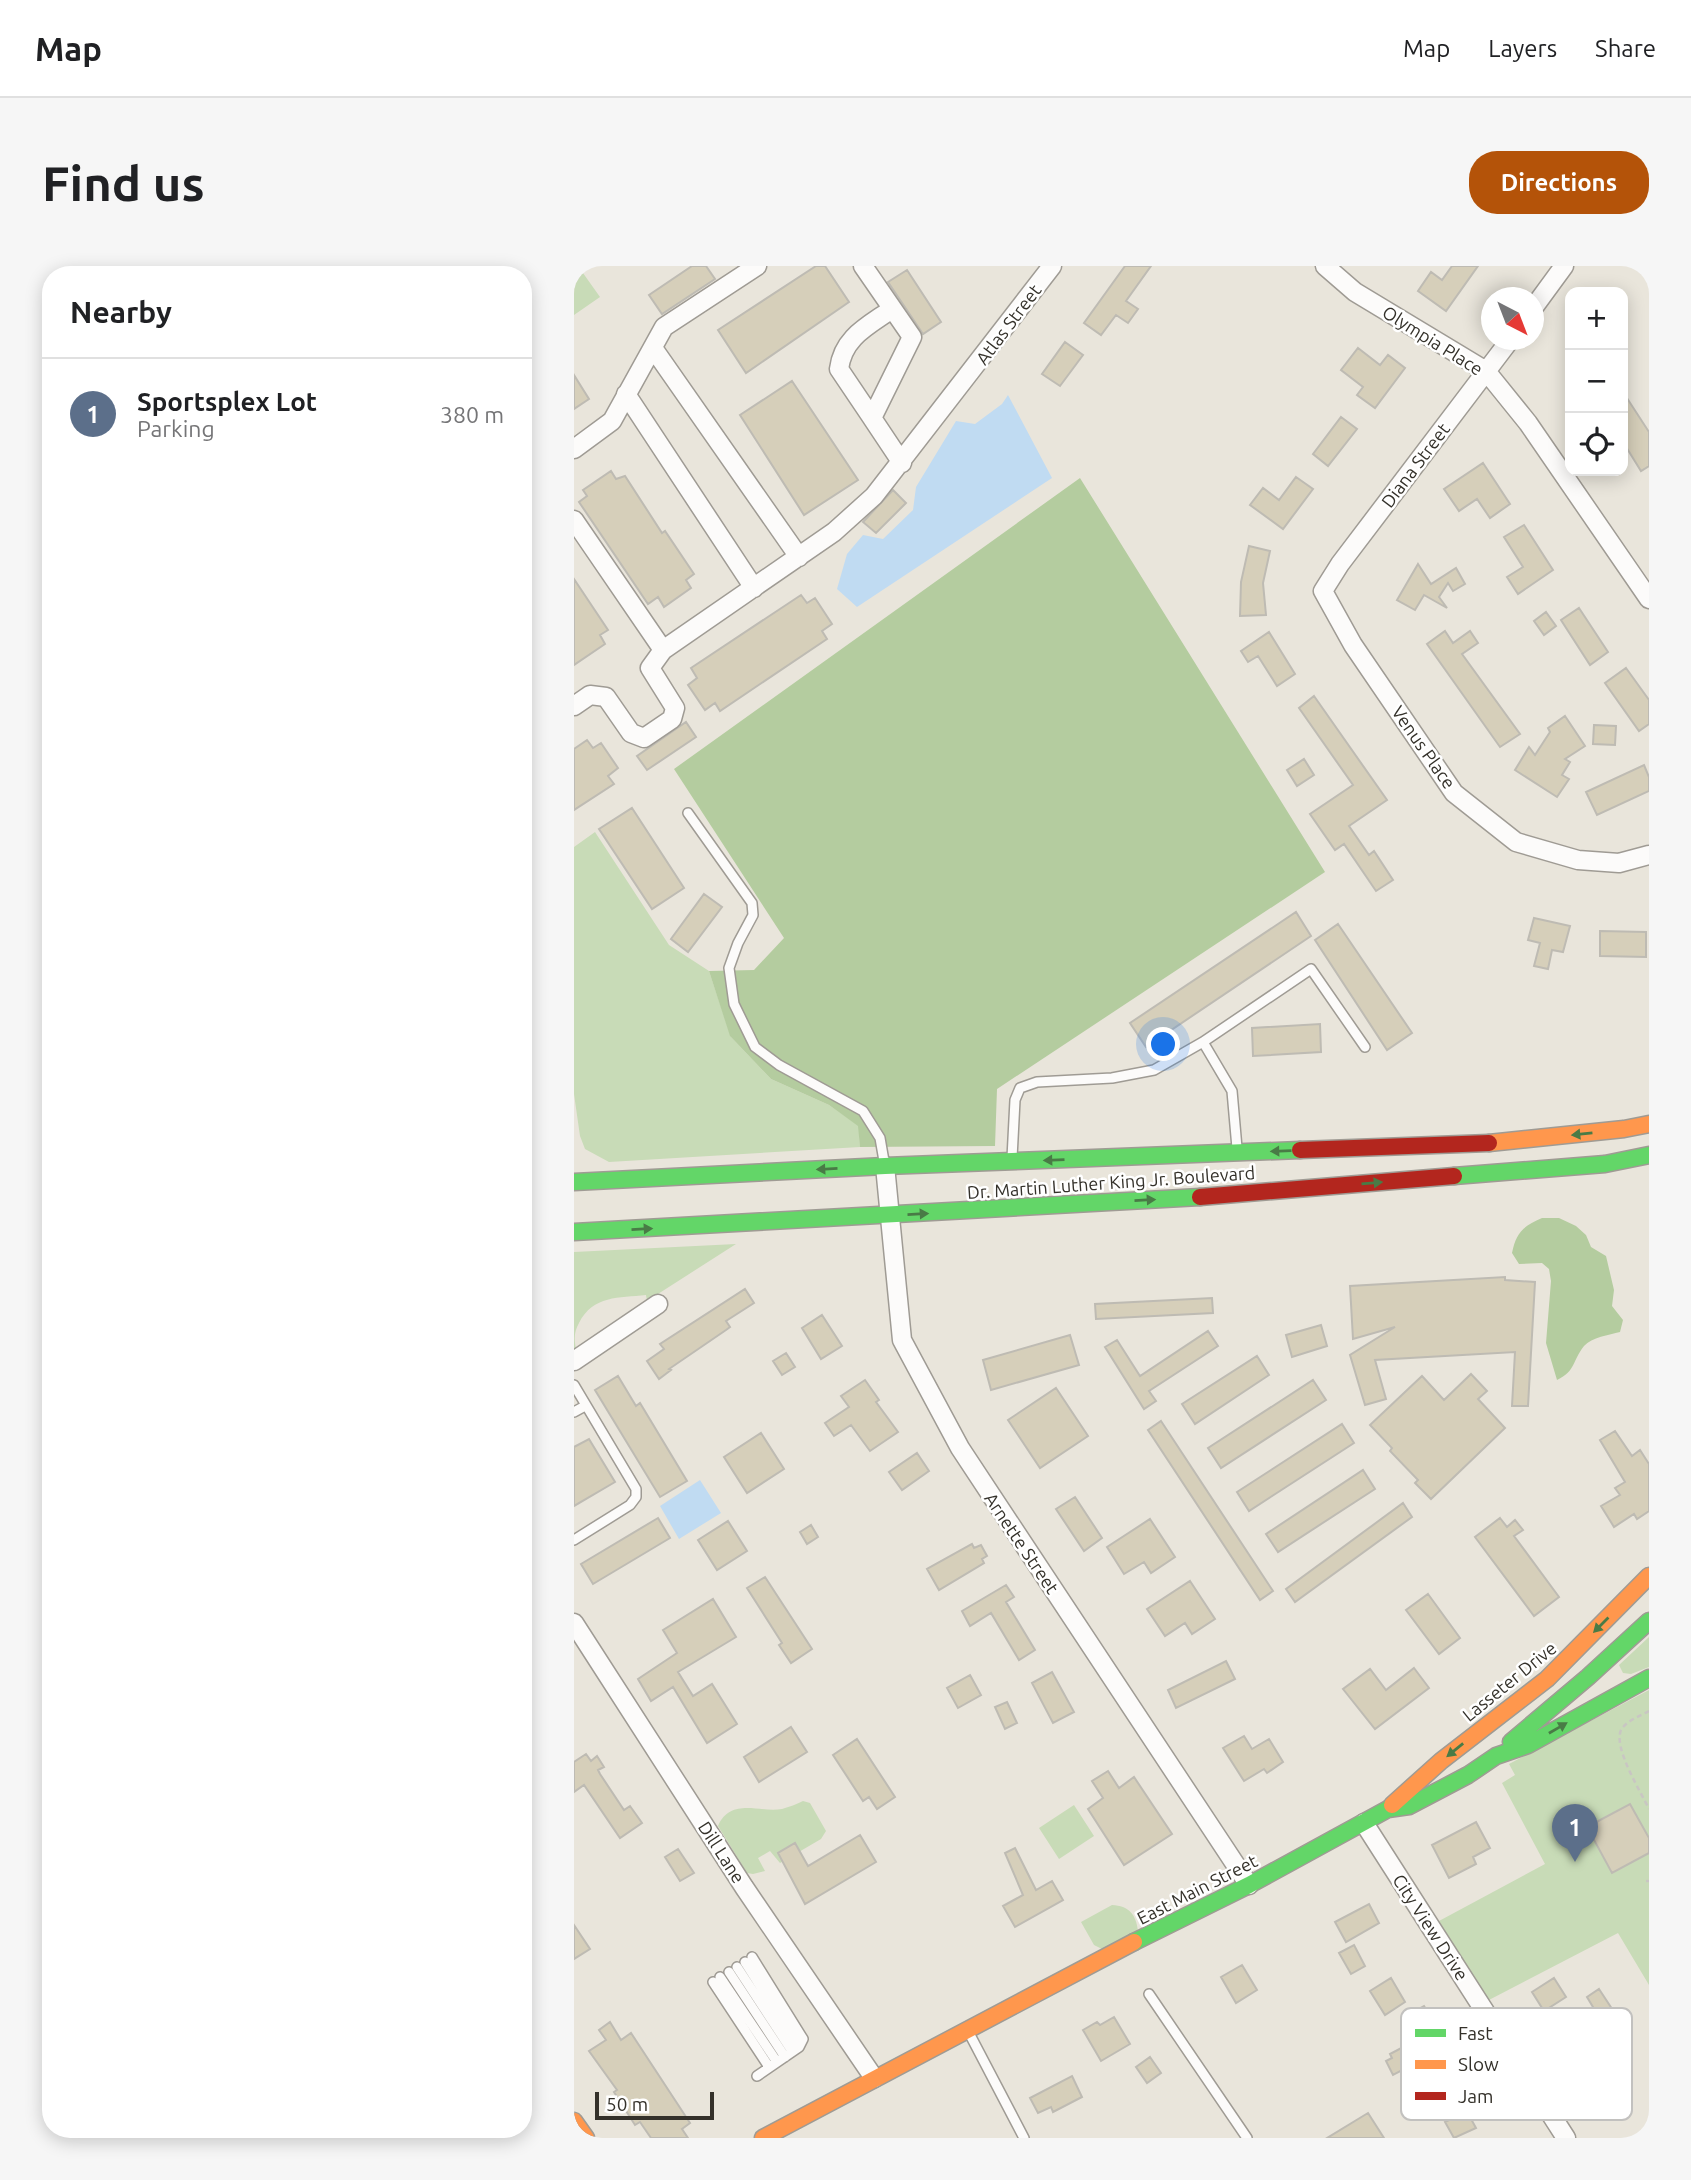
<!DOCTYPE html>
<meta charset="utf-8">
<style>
body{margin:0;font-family:Ubuntu,sans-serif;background:#f6f6f6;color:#202124}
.controls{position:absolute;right:21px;top:21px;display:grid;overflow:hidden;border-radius:14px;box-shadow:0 4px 18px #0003}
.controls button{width:63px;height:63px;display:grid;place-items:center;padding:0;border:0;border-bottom:2px solid #e0e0e0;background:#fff;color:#202124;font:35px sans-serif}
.compass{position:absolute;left:907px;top:21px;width:63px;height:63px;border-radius:50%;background:#fff;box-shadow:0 4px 18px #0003;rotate:138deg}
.scale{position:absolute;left:21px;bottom:18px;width:119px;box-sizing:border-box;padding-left:7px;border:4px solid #34312a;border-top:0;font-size:19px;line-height:24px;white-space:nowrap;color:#34312a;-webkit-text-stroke:5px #fff;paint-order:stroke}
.you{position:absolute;left:590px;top:779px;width:24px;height:24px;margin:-18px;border:5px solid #fff;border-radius:50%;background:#1a73e8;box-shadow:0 0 0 10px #1a73e833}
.badge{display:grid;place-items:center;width:46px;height:46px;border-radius:50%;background:#b45309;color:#fff;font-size:23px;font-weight:700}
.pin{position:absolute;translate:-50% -58px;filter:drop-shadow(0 2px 4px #0008)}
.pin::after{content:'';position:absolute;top:37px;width:24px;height:21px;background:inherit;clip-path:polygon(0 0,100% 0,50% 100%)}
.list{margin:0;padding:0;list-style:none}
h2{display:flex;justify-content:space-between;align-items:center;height:91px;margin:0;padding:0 28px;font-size:30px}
h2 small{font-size:23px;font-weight:400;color:#757577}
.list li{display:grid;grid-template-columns:46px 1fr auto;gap:21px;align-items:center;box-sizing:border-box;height:112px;padding:0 28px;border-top:2px solid #e0e0e0}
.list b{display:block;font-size:26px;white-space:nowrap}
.list p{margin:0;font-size:23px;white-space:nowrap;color:#757577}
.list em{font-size:23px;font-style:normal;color:#757577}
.icon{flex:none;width:38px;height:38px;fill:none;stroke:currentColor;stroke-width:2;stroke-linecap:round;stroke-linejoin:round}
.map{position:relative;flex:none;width:1075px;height:1872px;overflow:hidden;border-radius:28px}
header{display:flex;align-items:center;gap:42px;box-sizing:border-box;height:98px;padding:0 35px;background:#fff;border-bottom:2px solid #e0e0e0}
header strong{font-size:33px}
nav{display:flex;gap:38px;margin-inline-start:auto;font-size:24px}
.intro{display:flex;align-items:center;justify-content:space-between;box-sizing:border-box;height:168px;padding:0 42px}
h1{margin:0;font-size:49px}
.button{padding:18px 32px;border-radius:28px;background:#b45309;color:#fff;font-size:24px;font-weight:700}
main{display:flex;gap:42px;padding:0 42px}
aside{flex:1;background:#fff;border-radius:28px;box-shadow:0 4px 18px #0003}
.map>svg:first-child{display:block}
</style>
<header>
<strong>Map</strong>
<nav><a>Map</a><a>Layers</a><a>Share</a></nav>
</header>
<div class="intro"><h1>Find us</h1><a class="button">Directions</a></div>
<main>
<aside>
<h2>Nearby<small></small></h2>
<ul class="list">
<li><span class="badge" style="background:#5c6f8a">1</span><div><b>Sportsplex Lot</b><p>Parking</p></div><em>380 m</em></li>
</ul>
</aside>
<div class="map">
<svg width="1075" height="1872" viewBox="0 0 1075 1872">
<rect width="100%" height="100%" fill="#e9e5db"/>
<path fill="#c8dbb7" d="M0,0H4L26,31L0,49Z
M21,566L95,679L135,705L157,771L197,813L255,839L285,860L286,881L35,896L11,883L6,870L0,828V581Z
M162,978L73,1035L72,1029C45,1032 19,1029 5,1057C0,1066 0,1073 2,1083L0,1084V986Z
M1075,1371V1401L1057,1408L1049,1407L1045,1399Z
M1075,1424V1719L1044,1667L913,1735L865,1655L971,1598L928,1517L941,1509L935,1498Z
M229,1535L236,1537L252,1565L247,1573L206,1597L196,1585L184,1592L191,1605L179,1608L173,1607L144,1560C157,1531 185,1547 208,1543C215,1541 223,1538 229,1535Z
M500,1539L520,1570L485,1593L465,1562Z
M538,1639C555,1640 562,1648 564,1665L530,1684L520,1679L507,1656Z"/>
<path fill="#b4cc9f" d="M506,212L751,606L423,823L421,880L286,881L284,860L255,839L197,813L156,770L135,705L180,704L210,672L100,503Z
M968,952H985L1002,960L1012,969L1017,981L1032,990L1040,1024L1038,1040L1049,1054L1046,1066C1035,1069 1018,1071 1010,1080C998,1095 1002,1105 983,1114L972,1077L977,1015L975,1003L968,997L945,998L938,987C942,967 949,960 968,952Z"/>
<path fill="#c0dbf2" d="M434,129L478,212L283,341L263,323L273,288L289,269L309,273L339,244L342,221L382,155L401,158L428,138Z
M126,1214L147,1247L105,1273L86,1240Z"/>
<path fill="#d6cfba" stroke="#bebbb3" stroke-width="2" d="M118,0H132L141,13L88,48L75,29Z
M242,0H251L275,36L172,107L144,64Z
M551,0H577L552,35L564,43L554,57L542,49L527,69L510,57Z
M878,0H904L872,45L844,25L857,6L868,14Z
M333,4L367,56L349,68L314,16Z
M491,76L509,89L486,120L468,108Z
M784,82L806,99L814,89L831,102L801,142L783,129L789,121L767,104Z
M0,109L15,133L0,143Z
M218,115L284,214L230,249L166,149Z
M1049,126L1075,166V200L1067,205L1049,176Z
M767,151L783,163L754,200L739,188Z
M909,197L936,238L916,252L903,233L885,245L870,223Z
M37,205L42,213L51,210L88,267L91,265L120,308L112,314L117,322L90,341L84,331L74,338L5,236L13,230L9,224Z
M722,211L739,223L709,263L676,239L689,222L705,234Z
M319,224L332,237L302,267L289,256Z
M950,259L979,304L944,328L933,311L949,301L930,271Z
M675,280L696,285L689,317L692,349L666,350L667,316Z
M844,298L857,318L882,302L891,318L879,325L874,317L865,331L873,342L850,329L841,344L823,334Z
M0,313L34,364L26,369L31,378L0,399Z
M227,329L233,337L241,332L258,358L248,365L253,373L146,445L141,437L131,444L114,419L123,412L117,402Z
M1005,342L1034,386L1016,399L987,354Z
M972,346L982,360L970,369L960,355Z
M871,365L879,377L896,365L904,377L888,388L946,468L926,481L853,378Z
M695,366L721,408L703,420L684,390L674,396L667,385Z
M1052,402L1075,434V458L1065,465L1031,417Z
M740,430L813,534L775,560L795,589L800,585L819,614L802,625L770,578L761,584L736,548L779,519L725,442Z
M991,450L1011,480L991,493L996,496L988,509L995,513L983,531L941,504L955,481L961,489L976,466L974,462Z
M112,456L122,471L73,504L63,490Z
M1020,459L1042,460L1041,479L1019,478Z
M13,474L19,482L27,477L44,502L34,510L40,518L0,544V483Z
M730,493L740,509L723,520L713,504Z
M1070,499L1075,511V525L1023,549L1012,526Z
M58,542L110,622L78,643L25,563Z
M130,628L148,641L114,686L97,673Z
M722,646L737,670L572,781L556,757Z
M960,652L996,660L989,686L978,684L974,703L960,700L966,677L954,674Z
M764,658L838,767L813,784L741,674Z
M1026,665L1072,666V691L1026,690Z
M746,758L747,786L679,790L678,762Z
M931,1011V1014L961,1016L954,1140H938L941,1086L801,1094L812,1133L791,1139L776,1089L821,1061L779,1073L776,1020Z
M171,1023L180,1037L152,1055L156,1061L152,1064L95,1103L97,1104L85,1113L73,1095L90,1083L86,1078Z
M638,1032L639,1047L522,1053L521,1038Z
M248,1049L268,1080L247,1093L228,1062Z
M747,1059L753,1080L718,1091L712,1069Z
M634,1065L644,1080L575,1125L582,1135L570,1143L531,1081L543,1074L566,1110Z
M496,1069L505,1099L417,1124L409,1094Z
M212,1087L221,1101L208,1109L199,1095Z
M683,1090L695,1109L621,1158L608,1138Z
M897,1108L913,1125L904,1133L931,1162L857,1233L841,1217L844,1214L816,1185L818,1182L796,1159L848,1110L870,1134Z
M44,1110L62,1140L66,1137L113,1215L86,1231L21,1124Z
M291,1114L305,1134L302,1136L324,1166L296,1185L277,1159L260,1170L251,1157L275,1141L267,1130Z
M739,1114L752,1134L647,1202L634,1182Z
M482,1122L514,1170L466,1202L434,1154Z
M587,1155L699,1325L686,1334L574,1164Z
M768,1158L780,1177L675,1245L663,1226Z
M1041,1165L1058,1190L1066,1184L1075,1198V1245L1063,1253L1060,1248L1040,1261L1027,1240L1046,1229L1041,1222L1051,1216L1026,1174Z
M187,1167L210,1203L173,1227L150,1191Z
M15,1173L41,1216L0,1240V1181Z
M343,1187L355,1205L328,1224L315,1206Z
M789,1204L801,1223L704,1286L692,1268Z
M501,1231L528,1272L510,1285L482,1243Z
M829,1237L838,1251L721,1336L712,1323Z
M84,1252L96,1272L19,1318L7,1298Z
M926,1252L933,1261L941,1254L949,1264L940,1270L985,1331L960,1350L901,1271Z
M576,1253L601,1291L577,1307L570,1296L550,1308L533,1281Z
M154,1255L173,1285L143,1304L124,1274Z
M237,1259L244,1271L233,1278L226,1266Z
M398,1278L400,1282L407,1279L413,1290L408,1293L410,1297L365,1324L353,1303Z
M191,1311L238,1383L217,1397L205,1379L208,1377L173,1322Z
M616,1315L641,1353L618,1368L611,1357L591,1370L573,1343Z
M432,1319L440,1331L432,1336L461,1384L445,1394L417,1347L396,1360L388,1345Z
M854,1328L886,1372L865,1388L832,1344Z
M139,1333L162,1371L104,1406L119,1430L138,1418L163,1458L133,1477L99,1421L77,1435L64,1413L103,1387L89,1364Z
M652,1395L661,1413L602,1442L594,1424Z
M840,1402L855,1422L801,1463L769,1423L796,1403L812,1424Z
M478,1406L500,1446L479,1457L458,1417Z
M396,1409L407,1429L384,1442L373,1422Z
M433,1436L443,1457L431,1463L421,1441Z
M217,1461L233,1486L185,1516L170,1491Z
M670,1470L678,1483L695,1473L709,1496L693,1507L690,1503L670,1515L649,1482Z
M283,1473L321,1531L303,1543L295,1531L289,1535L259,1489Z
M12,1488L17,1495L23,1490L30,1501L24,1504L26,1508L50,1544L56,1540L68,1557L46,1572L10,1519L0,1526V1496Z
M534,1505L545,1522L560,1511L598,1568L550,1599L514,1543L529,1532L518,1515Z
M1056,1538L1075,1572V1587L1038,1607L1013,1561Z
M902,1556L916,1582L899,1591L902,1598L875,1612L858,1579Z
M286,1569L302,1596L231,1638L204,1587L221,1577L234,1600Z
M441,1582L462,1624L478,1615L489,1634L441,1661L429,1640L449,1629L431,1587Z
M104,1583L120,1607L106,1615L91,1591Z
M795,1638L805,1657L772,1676L761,1656Z
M0,1659L16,1683L0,1693Z
M780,1679L791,1700L777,1708L765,1687Z
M668,1699L683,1724L662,1737L647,1711Z
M817,1712L831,1736L811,1749L796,1725Z
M980,1712L992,1731L970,1745L958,1726Z
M1025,1723L1044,1752L1031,1761L1013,1731Z
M850,1740L871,1774L836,1795L838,1799L819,1809L812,1795L818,1792L816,1788L835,1778L830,1769L840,1764L832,1750Z
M540,1751L556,1778L527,1795L509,1764L523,1756L526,1759Z
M36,1756L47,1774L57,1767L116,1857L108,1863L114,1872H77L66,1856L61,1859L40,1826L43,1824L15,1785L32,1774L25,1764Z
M576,1791L587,1807L573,1817L562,1801Z
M498,1810L508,1831L479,1846L477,1841L464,1847L456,1832Z
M884,1815L891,1827L885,1831L902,1862L880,1872L871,1856L877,1853L861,1828Z
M794,1847L810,1872H753Z"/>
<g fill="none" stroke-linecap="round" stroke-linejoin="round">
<g stroke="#9f9b94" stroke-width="12">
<path id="lane" d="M114,547L178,637L179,649L164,677L155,702L160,738L181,781L205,799L289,845L306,872L310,895
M629,776L737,703L791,781
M438,892L441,834L446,822L463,816L538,812L580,804L629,776L658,825L663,882
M0,1119L62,1223V1231L56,1239L0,1274
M0,1146L11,1140
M178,1691L229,1773L225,1781L183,1810
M171,1696L225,1781
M163,1701L218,1785
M155,1706L211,1791
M146,1711L203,1796
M139,1716L195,1801
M575,1728L673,1872
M394,1765L450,1872"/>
</g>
<g stroke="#9f9b94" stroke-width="21">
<path id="street" d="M289,0L338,71L298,152L328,197
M751,0L781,26L912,105L954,157L1075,333
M960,41L990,0
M936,74L766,298L749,325L779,379L880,527L942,576L1004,594L1045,597L1075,589
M79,82L225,291
M52,128L180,322
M298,152L265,103C269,71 294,60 318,43
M0,183L38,155L90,61L183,0
M0,254L89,384
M0,440L16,429L32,431L57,467L70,472L98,453L101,442L76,402L89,384L260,266L300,230L478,0
M311,900L328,1074L386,1182L675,1619
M0,1095L84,1038
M0,1357L170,1621L300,1812
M790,1557L992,1872"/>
</g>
<g stroke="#9f9b94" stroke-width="19">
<path id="fast" d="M880,910L1031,898L1075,889
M0,916L311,900L726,884
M0,966L626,931
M937,1476L1014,1411L1075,1355
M560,1676L675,1619L814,1543L835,1540L894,1509L922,1490L954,1479L1075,1412"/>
</g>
<g stroke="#9f9b94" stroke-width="19">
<path id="slow" d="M915,877L1050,863L1075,858
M818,1539L867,1495L973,1413L1075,1310
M0,1855L12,1872
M189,1872L560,1676"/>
</g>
<g stroke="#9f9b94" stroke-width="19">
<path id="jam" d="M726,884L915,877
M626,931L880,910"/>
</g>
<path stroke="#c9c6c3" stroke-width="2.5" stroke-dasharray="5 3.5" stroke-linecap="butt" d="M1075,1445C1066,1450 1052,1455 1047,1464C1039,1482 1067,1526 1075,1543
M1072,1615H1075"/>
<use href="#lane" stroke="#fcfbfa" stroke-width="9"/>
<use href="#street" stroke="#fcfbfa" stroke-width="18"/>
<use href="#fast" stroke="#63d668" stroke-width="16"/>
<use href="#slow" stroke="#ff974d" stroke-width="16"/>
<use href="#jam" stroke="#b3261e" stroke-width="16"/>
</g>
<defs><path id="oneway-solid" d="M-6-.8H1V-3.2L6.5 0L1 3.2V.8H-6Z" transform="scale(1.75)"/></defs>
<g fill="#497b46">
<use href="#oneway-solid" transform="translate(1008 868) rotate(174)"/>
<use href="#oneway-solid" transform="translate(707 885) rotate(178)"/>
<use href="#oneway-solid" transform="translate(480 894) rotate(178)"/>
<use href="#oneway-solid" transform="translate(253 903) rotate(177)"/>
<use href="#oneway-solid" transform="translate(798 917) rotate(-5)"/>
<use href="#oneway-solid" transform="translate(571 934) rotate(-3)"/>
<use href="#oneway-solid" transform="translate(344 948) rotate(-3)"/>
<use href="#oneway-solid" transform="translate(68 963) rotate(-3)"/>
<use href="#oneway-solid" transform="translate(1027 1359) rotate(135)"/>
<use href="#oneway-solid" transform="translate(984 1462) rotate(-30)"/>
<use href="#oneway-solid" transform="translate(881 1484) rotate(141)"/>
</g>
<g text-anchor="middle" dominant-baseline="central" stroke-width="5" stroke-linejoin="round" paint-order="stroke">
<g font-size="18" fill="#34312a" stroke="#fff">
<text transform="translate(434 58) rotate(-53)">Atlas Street</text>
<text transform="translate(859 74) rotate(32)">Olympia Place</text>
<text transform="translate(841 199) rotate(-53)">Diana Street</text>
<text transform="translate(850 481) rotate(55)">Venus Place</text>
<text transform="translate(537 916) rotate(-4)">Dr. Martin Luther King Jr. Boulevard</text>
<text transform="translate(448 1277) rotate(56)">Arnette Street</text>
<text transform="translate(935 1415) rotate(-39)">Lasseter Drive</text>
<text transform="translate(148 1586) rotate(57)">Dill Lane</text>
<text transform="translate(623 1623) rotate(-27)">East Main Street</text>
<text transform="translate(857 1661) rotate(57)">City View Drive</text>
</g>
</g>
<rect x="827" y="1742" width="231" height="112" rx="10" fill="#fff" stroke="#c2c1bf" stroke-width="2"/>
<rect x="841" y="1763" width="31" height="8" fill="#63d668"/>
<rect x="841" y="1794" width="31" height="9" fill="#ff974d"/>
<rect x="841" y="1826" width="31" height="8" fill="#b3261e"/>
<g font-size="19" fill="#34312a">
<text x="884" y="1774">Fast</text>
<text x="884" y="1805">Slow</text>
<text x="884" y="1837">Jam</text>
</g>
</svg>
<div class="controls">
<button>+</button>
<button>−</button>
<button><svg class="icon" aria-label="locate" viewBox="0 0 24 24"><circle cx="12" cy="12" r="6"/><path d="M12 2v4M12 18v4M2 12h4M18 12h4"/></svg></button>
</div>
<svg class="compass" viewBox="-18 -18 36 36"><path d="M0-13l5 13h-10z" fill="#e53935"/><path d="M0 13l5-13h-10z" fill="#757577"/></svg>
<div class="scale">50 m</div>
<div class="you"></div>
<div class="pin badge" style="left:1001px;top:1596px;background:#5c6f8a">1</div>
</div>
</main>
